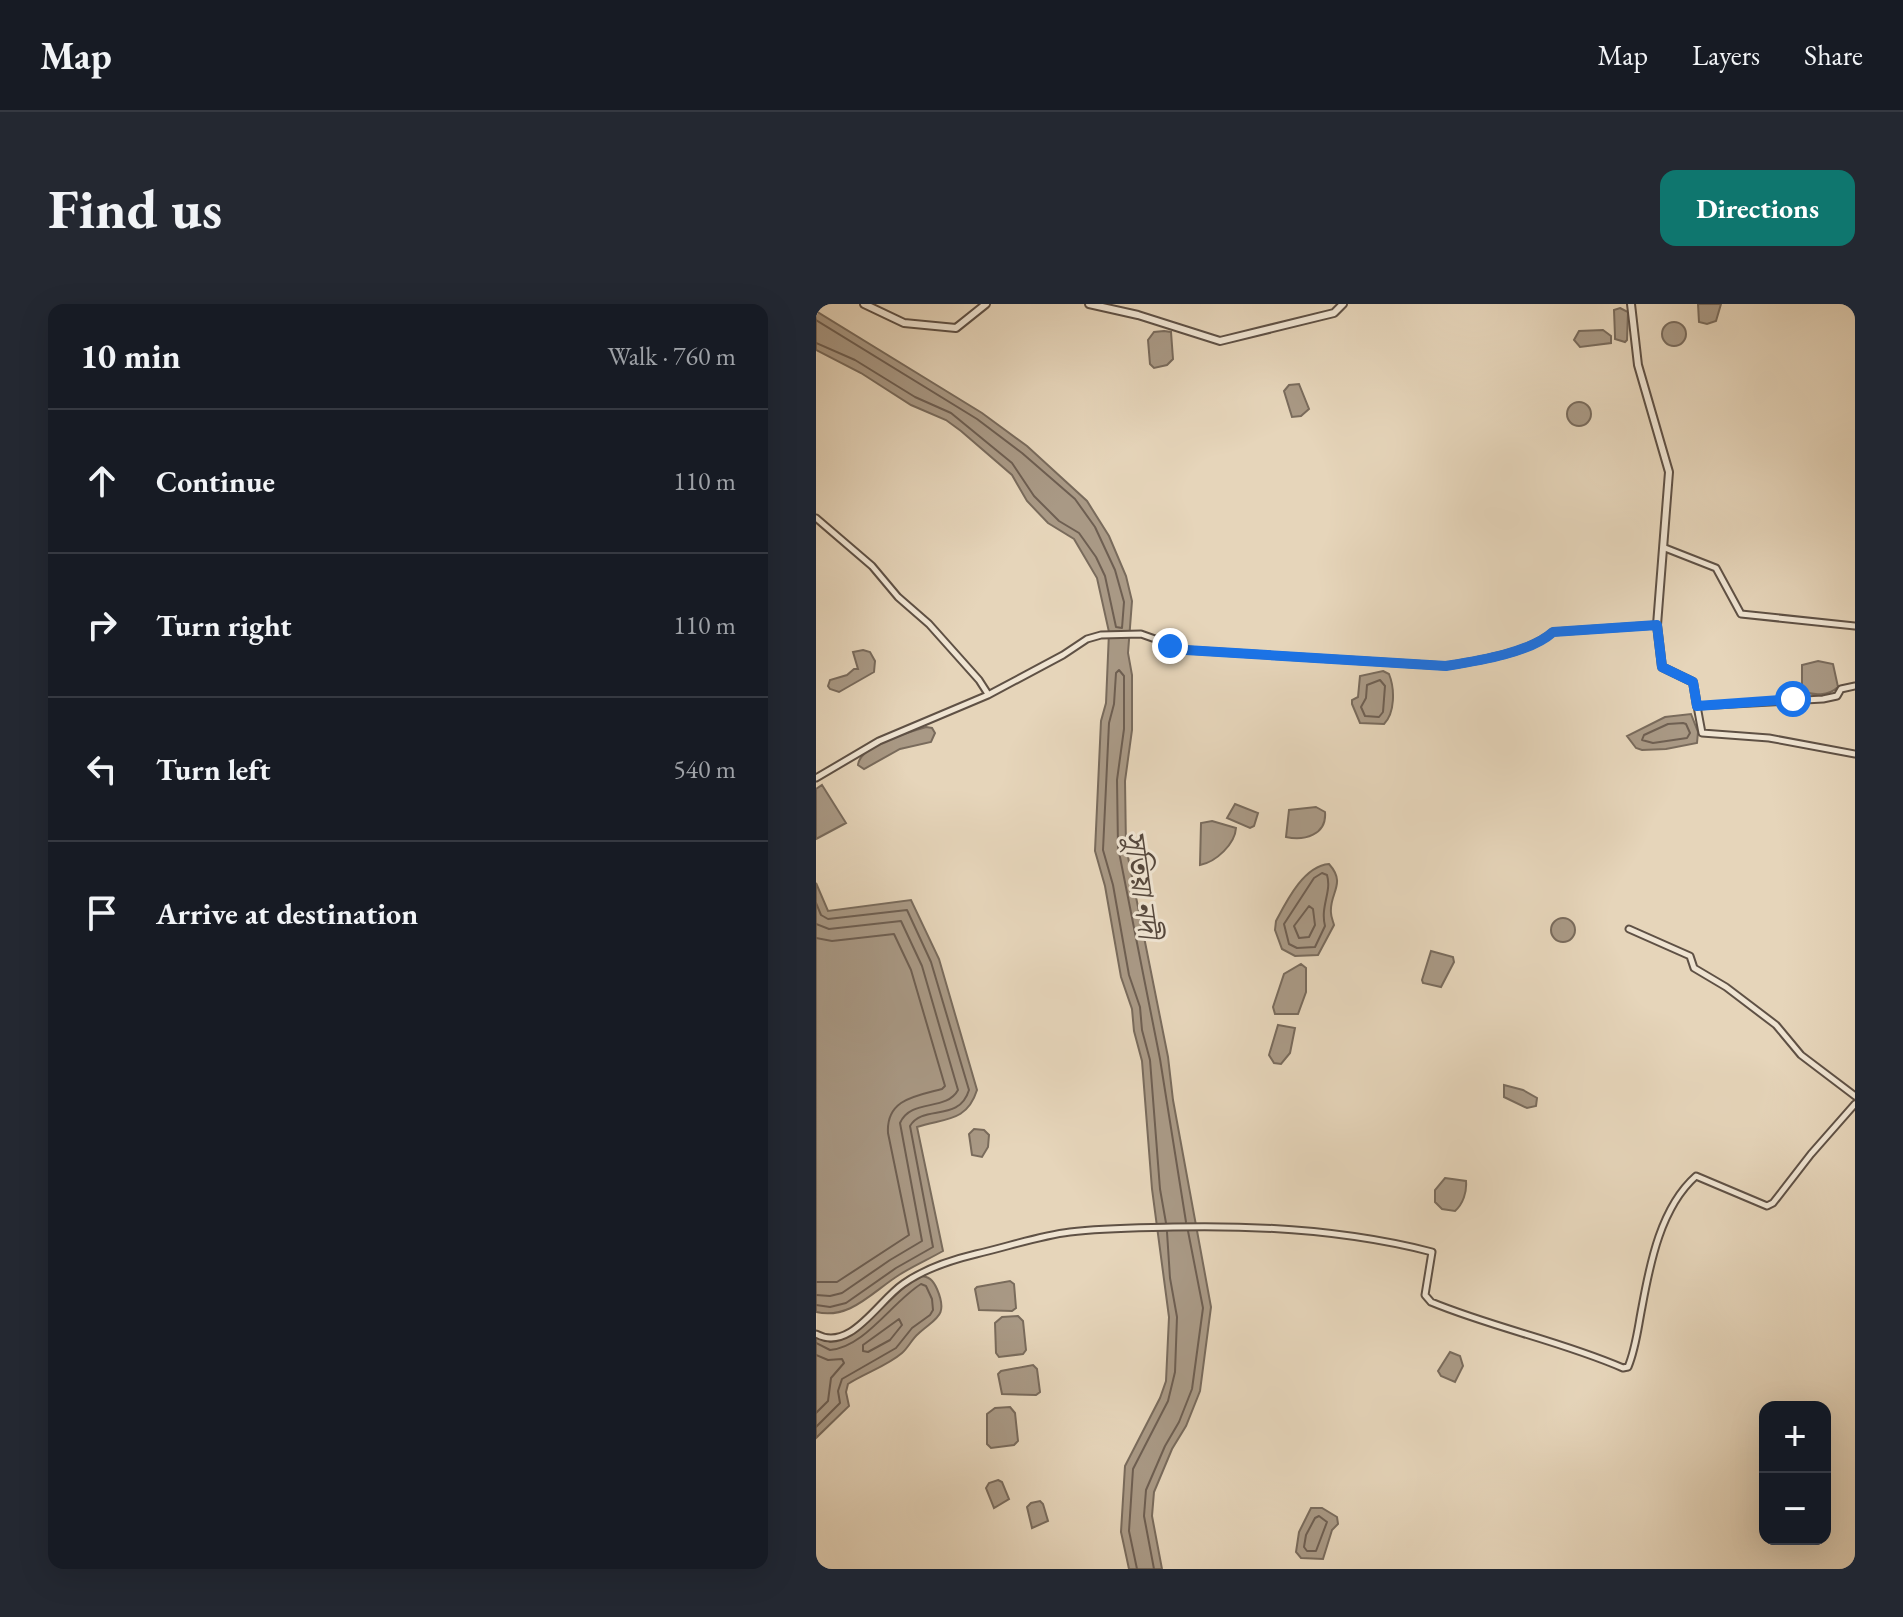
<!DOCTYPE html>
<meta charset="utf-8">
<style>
body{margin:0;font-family:"EB Garamond","Noto Serif Bengali",serif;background:#242831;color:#f1f3f6}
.controls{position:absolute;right:24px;bottom:24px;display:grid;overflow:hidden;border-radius:16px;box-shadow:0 8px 32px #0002}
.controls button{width:72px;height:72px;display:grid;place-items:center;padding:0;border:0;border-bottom:2px solid #363941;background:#171b24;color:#f1f3f6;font:40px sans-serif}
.stop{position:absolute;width:24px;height:24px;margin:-18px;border:6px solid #1a73e8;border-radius:50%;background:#fff}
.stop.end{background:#1a73e8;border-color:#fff;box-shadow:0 2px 8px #0008}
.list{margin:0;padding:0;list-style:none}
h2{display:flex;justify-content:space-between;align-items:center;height:104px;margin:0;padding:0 32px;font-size:34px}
h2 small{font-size:26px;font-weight:400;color:#9ea1a6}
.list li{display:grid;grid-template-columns:52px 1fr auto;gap:24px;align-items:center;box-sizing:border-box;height:144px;padding:0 32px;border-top:2px solid #363941}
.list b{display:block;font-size:30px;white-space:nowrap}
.list em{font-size:26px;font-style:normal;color:#9ea1a6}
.icon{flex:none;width:44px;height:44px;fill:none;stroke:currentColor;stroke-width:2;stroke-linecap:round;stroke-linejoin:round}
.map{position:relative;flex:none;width:1039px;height:1265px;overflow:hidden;border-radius:16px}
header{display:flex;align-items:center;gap:48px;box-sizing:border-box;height:112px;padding:0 40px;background:#171b24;border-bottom:2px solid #363941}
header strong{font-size:38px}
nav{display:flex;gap:44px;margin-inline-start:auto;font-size:28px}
.intro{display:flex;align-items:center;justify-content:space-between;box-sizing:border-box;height:192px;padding:0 48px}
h1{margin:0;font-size:56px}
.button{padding:20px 36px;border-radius:16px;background:#0f766e;color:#fff;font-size:28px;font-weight:700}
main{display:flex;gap:48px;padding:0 48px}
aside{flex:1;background:#171b24;border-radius:16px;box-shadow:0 8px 32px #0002}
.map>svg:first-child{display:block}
</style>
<header>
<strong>Map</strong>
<nav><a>Map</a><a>Layers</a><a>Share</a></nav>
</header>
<div class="intro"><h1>Find us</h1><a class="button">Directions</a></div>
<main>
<aside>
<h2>10 min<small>Walk · 760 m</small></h2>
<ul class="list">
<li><svg class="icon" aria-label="ahead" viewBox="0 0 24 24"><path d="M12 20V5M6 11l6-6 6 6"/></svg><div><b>Continue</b></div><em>110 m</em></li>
<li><svg class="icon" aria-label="right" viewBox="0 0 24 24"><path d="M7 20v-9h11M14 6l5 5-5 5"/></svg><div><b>Turn right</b></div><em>110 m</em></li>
<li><svg class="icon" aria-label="left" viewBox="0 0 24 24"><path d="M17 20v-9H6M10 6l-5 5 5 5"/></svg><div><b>Turn left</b></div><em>540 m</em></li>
<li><svg class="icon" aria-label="arrive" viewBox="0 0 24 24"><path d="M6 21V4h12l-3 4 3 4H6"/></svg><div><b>Arrive at destination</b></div></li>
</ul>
</aside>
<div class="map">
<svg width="1039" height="1265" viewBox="0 0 1039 1265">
<rect width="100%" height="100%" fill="#e6d5ba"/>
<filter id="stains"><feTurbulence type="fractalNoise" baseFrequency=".0025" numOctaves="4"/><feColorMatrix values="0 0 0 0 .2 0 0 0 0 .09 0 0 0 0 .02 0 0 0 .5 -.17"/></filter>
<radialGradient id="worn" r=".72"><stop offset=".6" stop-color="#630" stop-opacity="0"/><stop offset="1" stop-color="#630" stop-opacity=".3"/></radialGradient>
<path fill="#a99985" stroke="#796b5c" stroke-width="2" d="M882,0H905L900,17L891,20L883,18Z
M804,4L812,8L811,36L809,38L799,35V32L798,6Z
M0,7L166,109L211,142L271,197L293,232L310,272L316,297L312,349L316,371V426L309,477L310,543L352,753L357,796L395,1003L384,1087L370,1122L356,1145L338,1188L336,1212L346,1265H313L305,1228L309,1162L344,1094L350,1077L353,1013L336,885L326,757L318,727L316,705L305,673L289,582L279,547L285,417L290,399L293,328L281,274L258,235L232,219L211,197L196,171L145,127L130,116L95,101L45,69L0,46Z
M846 30a12 12 0 1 1 24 0a12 12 0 1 1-24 0Z
M787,26L795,32V39L764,43L758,36L763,27Z
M348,27L355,28L357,55L351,61L338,64L334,60L332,36L338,28Z
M483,80L493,105L485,112L476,113L468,87L473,81Z
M751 110a12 12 0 1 1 24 0a12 12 0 1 1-24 0Z
M47,346L54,348L59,357L58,368L23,388L14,385L12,382L14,376L31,371L38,365H42L37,348Z
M1002,357L1017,360L1022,383C1013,392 997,392 986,387V361Z
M567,367L573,370C579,385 579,409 568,420L544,419L536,400V396L542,393L544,372Z
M875,410L882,428L881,439L850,445L826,446L820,444L811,432L849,413Z
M110,423L116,424L119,429L115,438L84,445L48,465L42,461C44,441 92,429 110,423Z
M6,481L30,519L0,535V485Z
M419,500L442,509L438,522L434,524L411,514Z
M500,503L509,508C511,531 488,537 470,533L473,506Z
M396,517L420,524C419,540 400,558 384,561L385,519Z
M513,560C531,580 513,589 515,609C515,613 517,617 518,621L502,651L479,652L466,645L459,626L460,617C471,596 488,562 513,560Z
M0,579L12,607L95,596L123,655L161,786C151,818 129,814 101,823L127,947C113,955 97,962 83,971C56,988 34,1016 0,1008Z
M735 626a12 12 0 1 1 24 0a12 12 0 1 1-24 0Z
M615,647L637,653L638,658L625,683L607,679L606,676Z
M485,660L490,664V688L482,710H459L457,703L468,670Z
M462,721L479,724L474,749L465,760L458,759L453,751Z
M688,781L707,786L721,794L720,802L711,804L688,793Z
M158,825L168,826L173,831L172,843L166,853L156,851L153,830Z
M629,874L650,877C651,888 647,900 639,907L626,905L619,898V886Z
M103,972C113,972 117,976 121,985C133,1013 119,1014 102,1030C96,1035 92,1044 86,1049C71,1062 49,1069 32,1080L30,1088L33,1102L0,1134V1030L14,1038C43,1035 77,988 103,972Z
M194,977L198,980L200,1004L196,1007L163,1006L159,985L161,983Z
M202,1012L207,1017L210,1046L207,1050L183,1053L180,1049L179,1019L186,1013Z
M634,1048L644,1052L647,1062L639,1078L625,1072L622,1067Z
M217,1061L221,1065L224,1088L220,1091L186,1090L182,1070L185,1067Z
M194,1103L199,1109L202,1137L198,1141L175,1144L171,1140V1110L179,1104Z
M182,1176L186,1178L193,1195L178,1204L170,1184L173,1179Z
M224,1197L227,1200L232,1217L216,1224L211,1203L215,1199Z
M495,1204H506L521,1213L522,1220L516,1226L507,1255L485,1254L480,1248L483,1228Z"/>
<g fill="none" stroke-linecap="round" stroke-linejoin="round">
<path stroke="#6e5f52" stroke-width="2" d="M0,16L161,115L206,149L259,195L279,223L299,266L308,298L306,324L300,323L289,272L280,253L263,229L243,217L218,192L196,159L135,109L99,93L39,56L0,39
M564,376L569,382L567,408L563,413L549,412L545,403L550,394L551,381Z
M867,419L870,420L874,429L871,434L837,439L826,436L828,431L852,420Z
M506,569L511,571C516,588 504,602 509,622L499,643L481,644L473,640L468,620L498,574Z
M0,599L5,611L12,615L91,606L115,658L153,786C143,819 107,800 94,822L117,943L80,964L30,999L14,1003L0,1001
M493,602L497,605L499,621L493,633L483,634L478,622Z
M0,620L13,625L85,617L106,662L142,786C130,808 95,794 84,819L106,937L74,956L26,989L14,992L0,991
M0,634L16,637L78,630L95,666L129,782L126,785C100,792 70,795 72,829L93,931L21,978H0
M350,919L344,885L334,756L326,726L324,703L313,671L297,581L287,546L293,419L298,400L300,369L303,366L308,372V425L301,476L302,543L344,755L370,918
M83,1015L86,1021L74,1036L52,1048L47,1047V1041Z
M0,1039L14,1046C49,1043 76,998 105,980L110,982L116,995L117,1006L114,1011L96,1024L80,1044L26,1075L22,1087L24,1099L0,1123
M0,1051L12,1056L26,1055L28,1059L15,1074L12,1097L0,1109
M503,1212L511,1218L500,1247H491L488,1243L490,1231L499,1214Z
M321,1265L313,1227L317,1165L352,1097L359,1068L361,1013L354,974L351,928
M338,1265L328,1212L330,1186L349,1142L363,1118L376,1085L387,1004L372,927"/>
<g stroke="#5f5145" stroke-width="9">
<path id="minor" d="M0,214L56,262L82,293L113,320L163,376L172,390
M849,244L900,264L925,310L1039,322
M1039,382L1025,385L1021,392L1007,395L881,402L886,429L953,434L1039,450
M0,474L63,437L172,391L247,351L271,335L285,331L325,330L370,346L630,362C661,357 713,349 737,328L841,321
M813,625L874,652L878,664L910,683L960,721L985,751L1039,792
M0,1030C34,1049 62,997 87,980C108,965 135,956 160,950C191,943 222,932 254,928C288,924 323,924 357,923C444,921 531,926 616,948L609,991L615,998C678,1024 745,1037 807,1064L812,1063C820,1044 822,1023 826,1003C834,959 845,903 880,872L951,902L957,899L995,850L1039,800"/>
</g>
<g stroke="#5f5145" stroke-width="10">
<path id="tertiary" d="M48,0L88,19L140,24L170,0
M273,0L322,11L404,37L518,9L527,0
M815,0L822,61L853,168L841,321L846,363L877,378L881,402"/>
</g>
<use href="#minor" stroke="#efe4d2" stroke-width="5"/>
<use href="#tertiary" stroke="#efe4d2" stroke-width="6"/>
</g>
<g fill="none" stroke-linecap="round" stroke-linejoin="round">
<path stroke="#1a73e8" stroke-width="10" d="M354,342L370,346L630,362C661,357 714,349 737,328L841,321L846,363L877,378L881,402L977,395"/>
</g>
<g text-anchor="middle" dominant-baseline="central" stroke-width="6" stroke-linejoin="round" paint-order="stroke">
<g font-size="30" font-style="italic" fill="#56483d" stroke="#efe4d2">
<text transform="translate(326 580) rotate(82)">সুতিয়া নদী</text>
</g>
</g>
<rect width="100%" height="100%" filter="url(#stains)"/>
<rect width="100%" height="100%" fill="url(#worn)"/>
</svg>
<div class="controls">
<button>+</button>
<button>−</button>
</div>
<div class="stop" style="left:977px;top:395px"></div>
<div class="stop end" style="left:354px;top:342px"></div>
</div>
</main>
